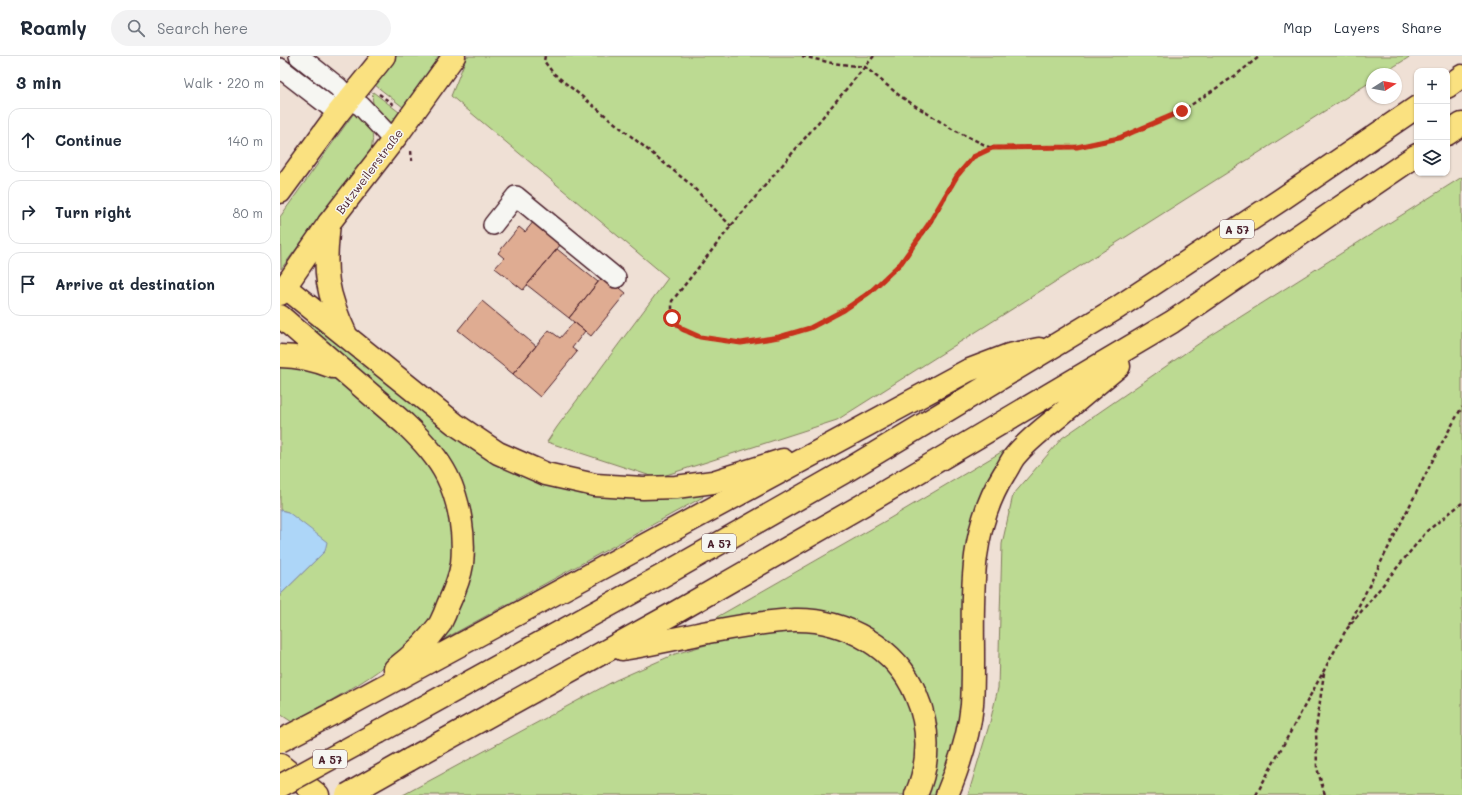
<!DOCTYPE html>
<meta charset="utf-8">
<style>
body{margin:0;font-family:Mali,sans-serif;background:#f2f2f3;color:#1f2937}
.controls{position:absolute;right:12px;top:12px;display:grid;overflow:hidden;border-radius:8px;box-shadow:0 1px 3px #0004}
.controls button{width:36px;height:36px;display:grid;place-items:center;padding:0;border:0;border-bottom:1px solid #e0e1e3;background:#fff;color:#1f2937;font:20px sans-serif}
.compass{position:absolute;left:1086px;top:12px;width:36px;height:36px;border-radius:50%;background:#fff;box-shadow:0 1px 3px #0004;rotate:79deg}
.stop{position:absolute;width:12px;height:12px;margin:-9px;border:3px solid #c8321e;border-radius:50%;background:#fff}
.stop.end{background:#c8321e;border-color:#fff;box-shadow:0 1px 4px #0008}
.list{margin:0;padding:0;list-style:none}
h2{display:flex;justify-content:space-between;align-items:center;height:52px;margin:0;padding:0 16px;font-size:17px}
h2 small{font-size:13px;font-weight:400;color:#747a83}
.list li{display:grid;grid-template-columns:26px 1fr auto;gap:12px;align-items:center;box-sizing:border-box;height:64px;margin:0 8px 8px;padding:0 8px;border:1px solid #e0e1e3;border-radius:12px}
.list b{display:block;font-size:15px;white-space:nowrap}
.list em{font-size:13px;font-style:normal;color:#747a83}
.icon{flex:none;width:22px;height:22px;fill:none;stroke:currentColor;stroke-width:2;stroke-linecap:round;stroke-linejoin:round}
.map{position:relative;flex:none;width:1182px;height:739px;overflow:hidden}
header{display:flex;align-items:center;gap:24px;box-sizing:border-box;height:56px;padding:0 20px;background:#fff;border-bottom:1px solid #e0e1e3}
header strong{font-size:19px}
nav{display:flex;gap:22px;margin-inline-start:auto;font-size:14px}
.search{width:280px;height:36px;background:#f2f2f3;display:flex;align-items:center;gap:10px;box-sizing:border-box;padding:0 14px;border-radius:22px;color:#747a83;font-size:15px}
main{display:flex}
aside{flex:1;background:#fff}
.map>svg:first-child{display:block}
</style>
<header>
<strong>Roamly</strong>
<div class="search"><svg class="icon" aria-label="search" viewBox="0 0 24 24"><circle cx="10" cy="10" r="6"/><path d="M15 15l6 6"/></svg>Search here</div>
<nav><a>Map</a><a>Layers</a><a>Share</a></nav>
</header>
<main>
<aside>
<h2>3 min<small>Walk · 220 m</small></h2>
<ul class="list">
<li><svg class="icon" aria-label="ahead" viewBox="0 0 24 24"><path d="M12 20V5M6 11l6-6 6 6"/></svg><div><b>Continue</b></div><em>140 m</em></li>
<li><svg class="icon" aria-label="right" viewBox="0 0 24 24"><path d="M7 20v-9h11M14 6l5 5-5 5"/></svg><div><b>Turn right</b></div><em>80 m</em></li>
<li><svg class="icon" aria-label="arrive" viewBox="0 0 24 24"><path d="M6 21V4h12l-3 4 3 4H6"/></svg><div><b>Arrive at destination</b></div></li>
</ul>
</aside>
<div class="map">
<svg width="1182" height="739" viewBox="0 0 1182 739">
<rect width="100%" height="100%" fill="#efe0d5"/>
<filter id="ink" filterUnits="userSpaceOnUse"><feTurbulence type="fractalNoise" baseFrequency=".025" numOctaves="2"/><feDisplacementMap in="SourceGraphic" scale="8" xChannelSelector="R" yChannelSelector="G"/><feConvolveMatrix kernelMatrix="1 2 1 2 8 2 1 2 1" color-interpolation-filters="sRGB"/></filter>
<g filter="url(#ink)">
<path fill="#bcda92" stroke="#837c5e" d="M116,0H160L123,51L95,29Z
M187,0H1131L1102,18H1092V25L557,364L377,422L267,386L277,371L388,222L171,40Z
M93,36L119,56L111,67C99,60 90,51 93,36Z
M74,57C89,70 96,72 91,94L1,213L0,161Z
M1182,121V739H688L710,666L718,632L722,488L733,439L782,382L927,282Z
M32,267L168,376L193,394L217,407L283,433L314,440L363,443L385,442L421,436L423,441L164,583L162,580L185,535L154,382L123,351L27,273Z
M0,309C12,311 24,312 36,315C58,321 76,339 93,353C111,368 131,384 145,404C179,454 181,511 150,563C125,607 55,642 12,666L0,658V539L45,495L8,456L0,454Z
M728,392L717,410L677,684L658,739H648L651,730L639,622L508,554L489,555L438,564L437,561L607,464Z
M521,574L555,580L582,592L600,605L614,621L624,636L635,669L636,708L625,739H123L336,624L395,598L460,579Z"/>
<path fill="#add6f8" stroke="#858da6" d="M0,454L8,456L47,486L45,495L0,539Z"/>
<path fill="#dfac92" stroke="#4a1f2b" d="M254,165L281,188L243,234L215,212L224,202L218,197L239,171L245,176Z
M277,193L318,226L289,262L247,229Z
M324,219L346,237L311,280L289,262Z
M202,245L256,290L233,318L178,274Z
M294,266L305,275L292,292L297,296L260,341L233,318L269,274L280,282Z"/>
<g fill="none" stroke-linecap="round" stroke-linejoin="round">
<g stroke="#4a1f2b" stroke-width="22">
<path id="minor" d="M19,0L58,31L69,43L81,50L113,84
M0,12L58,57
M213,169L236,140L336,222"/>
</g>
<g stroke="#4a1f2b" stroke-width="25">
<path id="major" d="M0,136L58,57L104,0
M0,238L49,167L118,78L174,0
M0,709L38,739"/>
</g>
<g stroke="#4a1f2b" stroke-width="25">
<path id="highway" d="M1167,31L1182,20
M1167,78L1182,68
M49,167C47,187 45,207 48,226C51,245 58,262 66,279
M5,231L175,368L218,397L266,418L315,429L363,432L396,431L433,426L503,404
M0,260L125,368C141,383 157,400 167,420C180,446 185,480 182,508C180,522 174,536 168,549C166,555 163,562 160,568C147,586 132,600 115,613
M0,300C19,300 35,304 53,311
M342,593C371,588 399,582 428,576C456,571 486,565 515,564C565,563 617,592 636,639C650,671 650,707 636,739
M52,658L687,315L729,299L759,293
M99,676L382,520L566,415L837,252L1002,143L1137,51
M129,704L398,555L581,450L892,266L1137,99
M667,739C679,710 689,681 692,649C697,570 680,488 724,418C728,412 731,405 735,400C747,385 763,373 778,361C798,344 818,327 839,310"/>
</g>
<path stroke="#4a1f2b" stroke-width="2.5" stroke-dasharray="4 3" stroke-linecap="butt" d="M265,0L264,5L273,17L410,128L451,170
M522,0L552,7L585,11L620,40L672,73L711,92
M594,0L451,170L392,245V262L401,273L419,281L461,287L499,281L530,272L564,254L590,236L621,207L649,169L677,120L693,101L712,92L797,91L839,82L902,55L956,19L980,0
M99,38L114,49
M131,95L132,105
M1069,569L1158,394L1182,351
M1044,617L1036,673L1037,712L1045,739
M976,739L1066,574L1147,475L1182,447"/>
<use href="#minor" stroke="#f6f6f2" stroke-width="19"/>
<use href="#major" stroke="#fae180" stroke-width="22"/>
<use href="#highway" stroke="#fae180" stroke-width="22"/>
<g stroke="#4a1f2b" stroke-width="25" stroke-linecap="butt">
<path id="highway-bridge" d="M0,685L52,658
M0,730L99,676
M67,739L129,704"/>
</g>
<use href="#highway-bridge" stroke="#fae180" stroke-width="22"/>
</g>
</g>
<g fill="none" stroke-linecap="round" stroke-linejoin="round" filter="url(#ink)">
<path stroke="#c8321e" stroke-width="5" d="M392,262L402,273L420,281L461,287L499,281L530,272L564,254L590,236L621,207L648,169L677,120L693,101L712,92L797,91L839,82L902,55"/>
</g>
<g text-anchor="middle" dominant-baseline="central" stroke-width="3" stroke-linejoin="round" paint-order="stroke">
<g fill="#f6f6f2" stroke="#7e6067" stroke-width="1">
<rect x="940" y="164" width="34" height="18" rx="3"/>
<rect x="422" y="478" width="34" height="18" rx="3"/>
<rect x="33" y="694" width="34" height="18" rx="3"/>
</g>
<g font-size="11" font-weight="bold" fill="#4a1f2b">
<text x="957" y="173">A 57</text>
<text x="439" y="487">A 57</text>
<text x="50" y="703">A 57</text>
</g>
<g font-size="12" fill="#4a1f2b" stroke="#f6f6f2">
<text transform="translate(89 115) rotate(-53)">Butzweilerstraße</text>
</g>
</g>
</svg>
<div class="controls">
<button>+</button>
<button>−</button>
<button><svg class="icon" aria-label="layers" viewBox="0 0 24 24"><path d="M12 4l9 5-9 5-9-5zM3 14l9 5 9-5"/></svg></button>
</div>
<svg class="compass" viewBox="-18 -18 36 36"><path d="M0-13l5 13h-10z" fill="#e53935"/><path d="M0 13l5-13h-10z" fill="#747a83"/></svg>
<div class="stop" style="left:392px;top:262px"></div>
<div class="stop end" style="left:902px;top:55px"></div>
</div>
</main>
